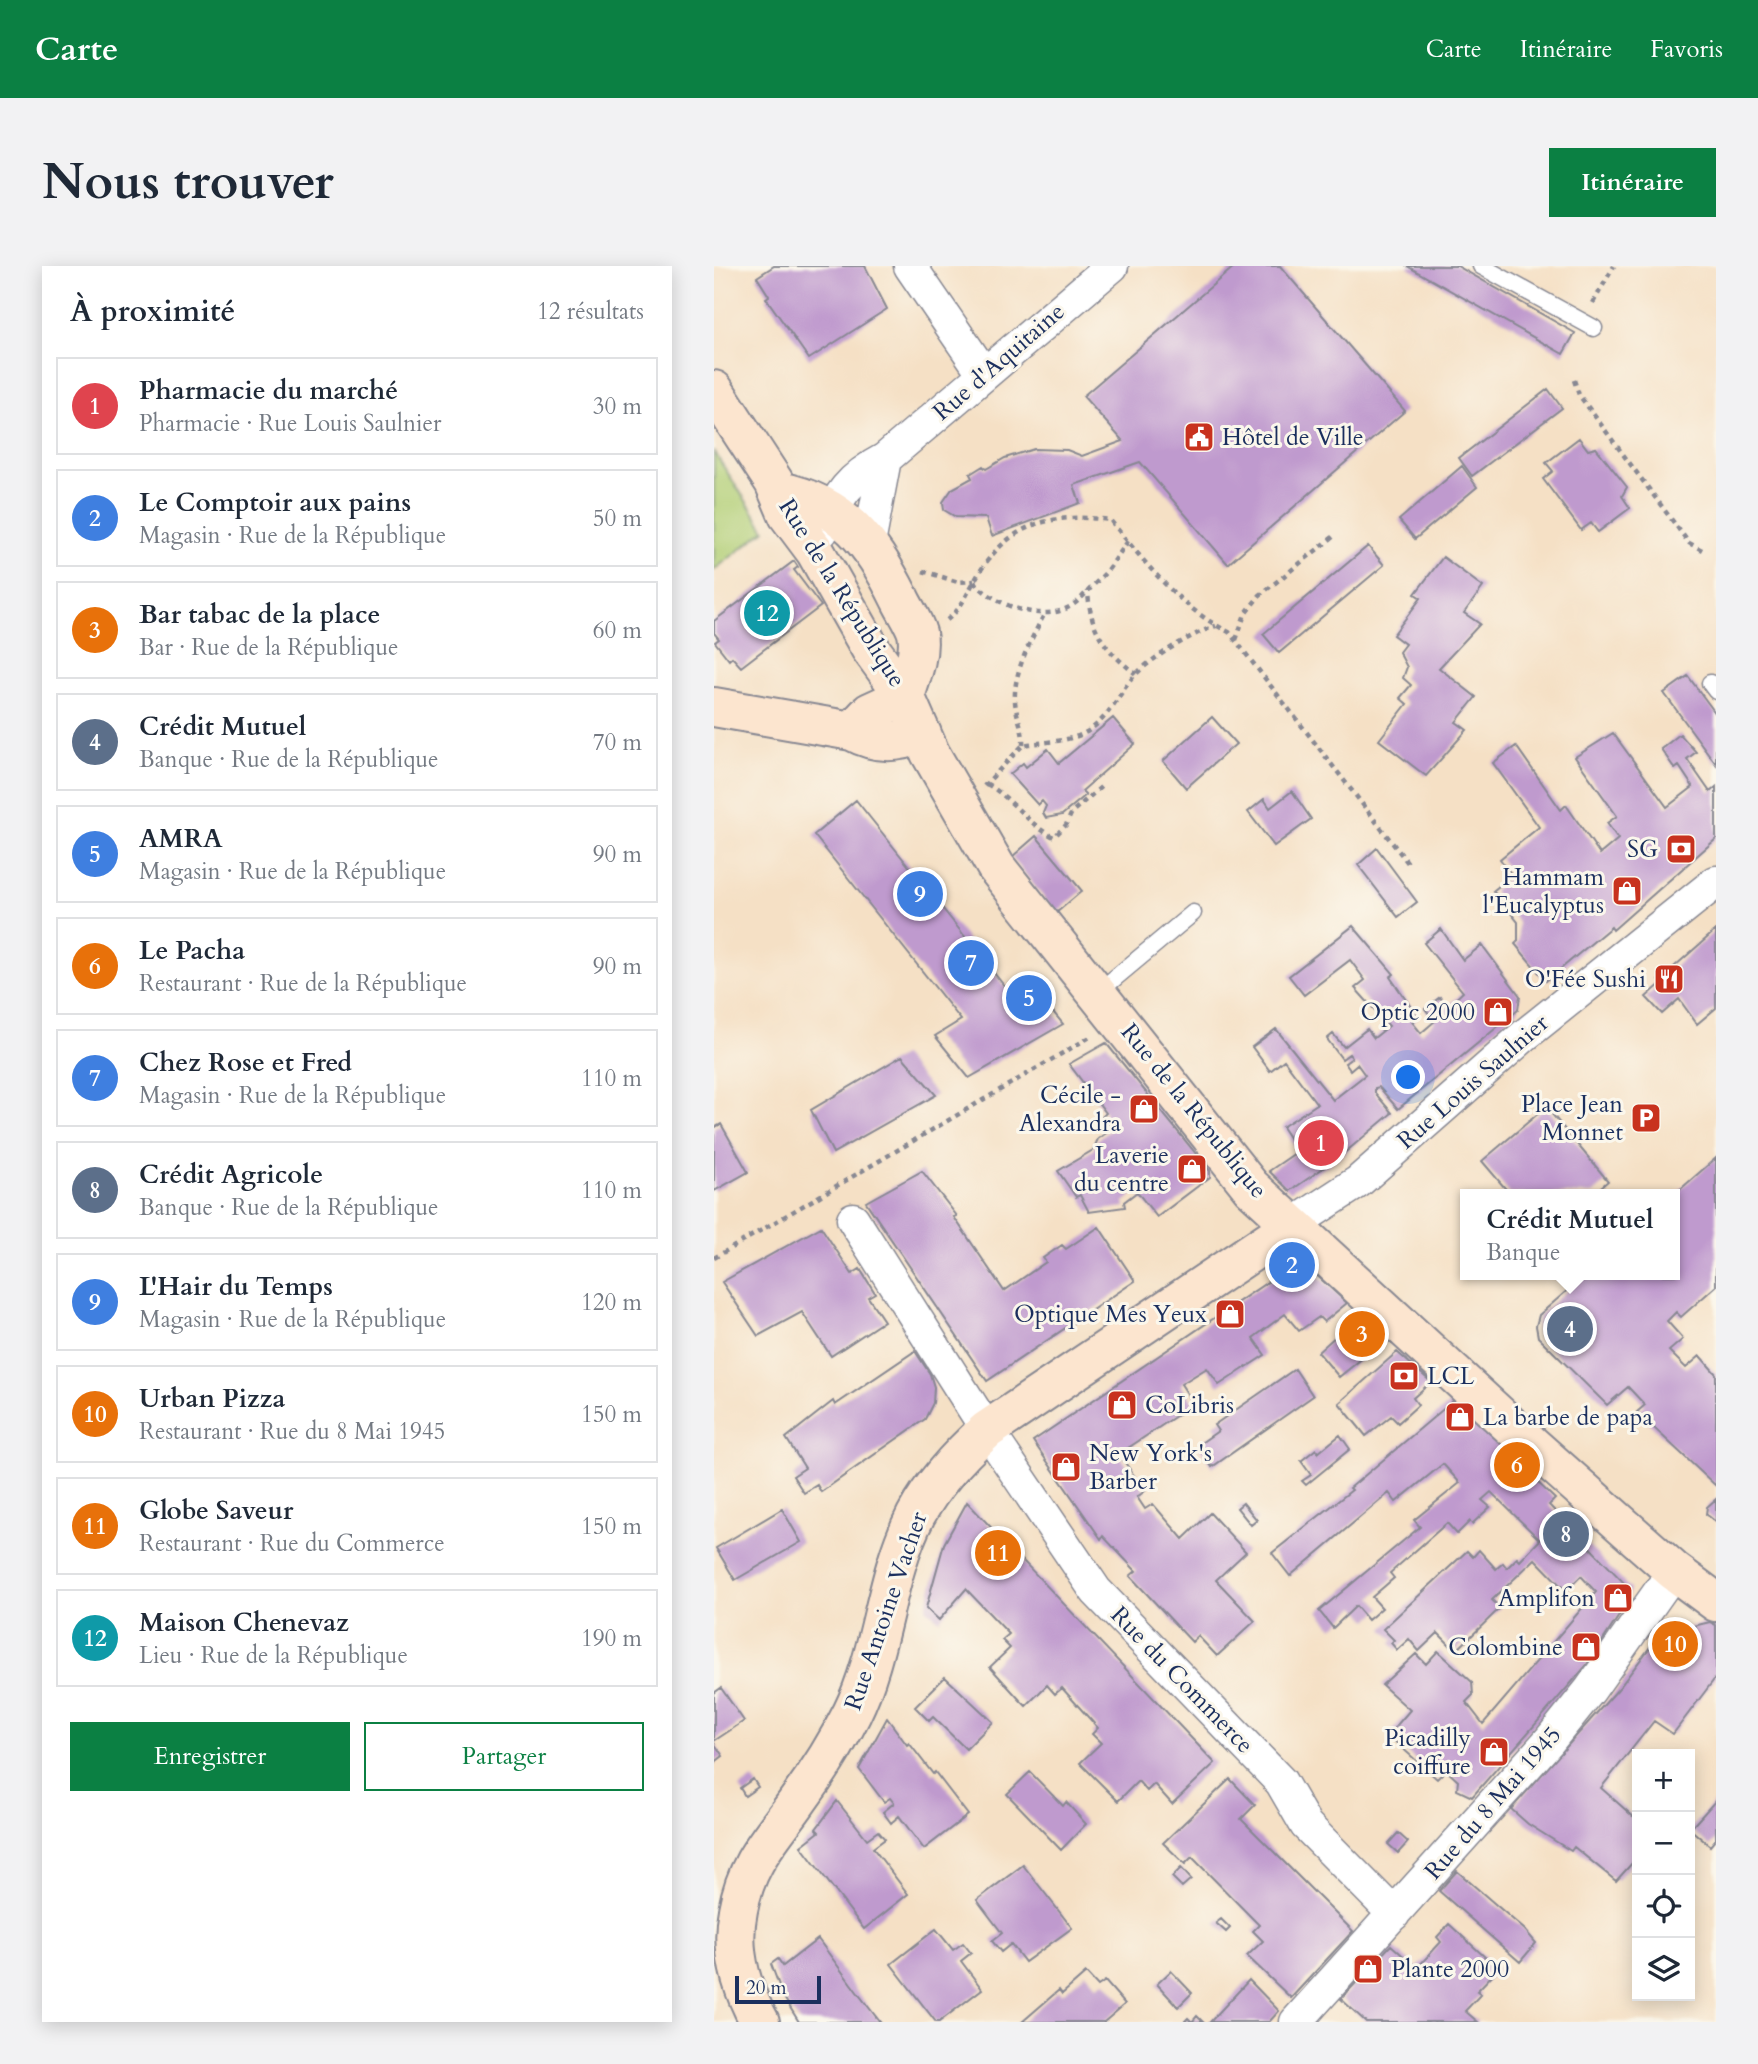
<!DOCTYPE html>
<html lang="fr">
<meta charset="utf-8">
<style>
body{margin:0;font-family:Cardo,serif;background:#f2f2f3;color:#1f2937}
.controls{position:absolute;right:21px;bottom:21px;display:grid;overflow:hidden;border-radius:0px;box-shadow:0 4px 18px #0003}
.controls button{width:63px;height:63px;display:grid;place-items:center;padding:0;border:0;border-bottom:2px solid #e0e1e3;background:#fff;color:#1f2937;font:35px sans-serif}
.scale{position:absolute;left:21px;bottom:18px;width:86px;box-sizing:border-box;padding-left:7px;border:4px solid #1b2f5e;border-top:0;font-size:19px;line-height:24px;white-space:nowrap;color:#1b2f5e;-webkit-text-stroke:5px #fbf7ec;paint-order:stroke}
.you{position:absolute;left:695px;top:812px;width:24px;height:24px;margin:-18px;border:5px solid #fff;border-radius:50%;background:#1a73e8;box-shadow:0 0 0 10px #1a73e833}
.badge{display:grid;place-items:center;width:46px;height:46px;border-radius:50%;background:#0b8043;color:#fff;font-size:23px;font-weight:700}
.pin{position:absolute;translate:-50% -50%;border:4px solid #fff;box-shadow:0 2px 7px #0006}
.popup{position:absolute;left:746px;top:923px;width:220px;height:91px;box-sizing:border-box;display:grid;place-content:center;border-radius:0px;background:#fff;filter:drop-shadow(0 2px 5px #0005);font-size:23px;white-space:nowrap;color:#747a83}
.popup b{font-size:26px;color:#1f2937}
.popup::after{content:'';position:absolute;left:50%;top:100%;margin-left:-14px;border:14px solid transparent;border-top-color:#fff}
.list{margin:0;padding:0;list-style:none}
h2{display:flex;justify-content:space-between;align-items:center;height:91px;margin:0;padding:0 28px;font-size:30px}
h2 small{font-size:23px;font-weight:400;color:#747a83}
.list li{display:grid;grid-template-columns:46px 1fr auto;gap:21px;align-items:center;box-sizing:border-box;height:98px;margin:0 14px 14px;padding:0 14px;border:2px solid #e0e1e3;border-radius:0px}
.list b{display:block;font-size:26px;white-space:nowrap}
.list p{margin:0;font-size:23px;white-space:nowrap;color:#747a83}
.list em{font-size:23px;font-style:normal;color:#747a83}
.actions{display:flex;gap:14px;padding:21px 28px}
.actions a{flex:1;padding:16px 0;border:2px solid #0b8043;border-radius:0px;text-align:center;font-size:24px;color:#0b8043}
.actions .main{background:#0b8043;color:#fff}
.icon{flex:none;width:38px;height:38px;fill:none;stroke:currentColor;stroke-width:2;stroke-linecap:round;stroke-linejoin:round}
.map{position:relative;flex:none;width:1002px;height:1756px;overflow:hidden;border-radius:0px}
header{display:flex;align-items:center;gap:42px;box-sizing:border-box;height:98px;padding:0 35px;background:#0b8043;color:#fff}
header strong{font-size:33px}
nav{display:flex;gap:38px;margin-inline-start:auto;font-size:24px}
.intro{display:flex;align-items:center;justify-content:space-between;box-sizing:border-box;height:168px;padding:0 42px}
h1{margin:0;font-size:49px}
.button{padding:18px 32px;border-radius:0px;background:#0b8043;color:#fff;font-size:24px;font-weight:700}
main{display:flex;gap:42px;padding:0 42px}
aside{flex:1;background:#fff;border-radius:0px;box-shadow:0 4px 18px #0003}
.map>svg:first-child{display:block}
</style>
<header>
<strong>Carte</strong>
<nav><a>Carte</a><a>Itinéraire</a><a>Favoris</a></nav>
</header>
<div class="intro"><h1>Nous trouver</h1><a class="button">Itinéraire</a></div>
<main>
<aside>
<h2>À proximité<small>12 résultats</small></h2>
<ul class="list">
<li><span class="badge" style="background:#e0444e">1</span><div><b>Pharmacie du marché</b><p>Pharmacie · Rue Louis Saulnier</p></div><em>30 m</em></li>
<li><span class="badge" style="background:#3f7fe0">2</span><div><b>Le Comptoir aux pains</b><p>Magasin · Rue de la République</p></div><em>50 m</em></li>
<li><span class="badge" style="background:#e8710a">3</span><div><b>Bar tabac de la place</b><p>Bar · Rue de la République</p></div><em>60 m</em></li>
<li><span class="badge" style="background:#5c6f8a">4</span><div><b>Crédit Mutuel</b><p>Banque · Rue de la République</p></div><em>70 m</em></li>
<li><span class="badge" style="background:#3f7fe0">5</span><div><b>AMRA</b><p>Magasin · Rue de la République</p></div><em>90 m</em></li>
<li><span class="badge" style="background:#e8710a">6</span><div><b>Le Pacha</b><p>Restaurant · Rue de la République</p></div><em>90 m</em></li>
<li><span class="badge" style="background:#3f7fe0">7</span><div><b>Chez Rose et Fred</b><p>Magasin · Rue de la République</p></div><em>110 m</em></li>
<li><span class="badge" style="background:#5c6f8a">8</span><div><b>Crédit Agricole</b><p>Banque · Rue de la République</p></div><em>110 m</em></li>
<li><span class="badge" style="background:#3f7fe0">9</span><div><b>L'Hair du Temps</b><p>Magasin · Rue de la République</p></div><em>120 m</em></li>
<li><span class="badge" style="background:#e8710a">10</span><div><b>Urban Pizza</b><p>Restaurant · Rue du 8 Mai 1945</p></div><em>150 m</em></li>
<li><span class="badge" style="background:#e8710a">11</span><div><b>Globe Saveur</b><p>Restaurant · Rue du Commerce</p></div><em>150 m</em></li>
<li><span class="badge" style="background:#0f9aa8">12</span><div><b>Maison Chenevaz</b><p>Lieu · Rue de la République</p></div><em>190 m</em></li>
</ul>
<div class="actions"><a class="main">Enregistrer</a><a>Partager</a></div>
</aside>
<div class="map">
<svg width="1002" height="1756" viewBox="0 0 1002 1756">
<rect width="100%" height="100%" fill="#fbf7ec"/>
<filter id="ink" filterUnits="userSpaceOnUse"><feTurbulence type="fractalNoise" baseFrequency=".0143" numOctaves="2"/><feDisplacementMap in="SourceGraphic" scale="14" xChannelSelector="R" yChannelSelector="G"/><feConvolveMatrix kernelMatrix="1 2 1 2 8 2 1 2 1" color-interpolation-filters="sRGB"/></filter>
<filter id="wash" filterUnits="userSpaceOnUse"><feTurbulence type="fractalNoise" baseFrequency=".00686" numOctaves="4" result="noise"/><feDisplacementMap in="SourceGraphic" scale="28" xChannelSelector="R" yChannelSelector="G"/><feGaussianBlur stdDeviation="1.57" result="paint"/><feColorMatrix in="noise" values="0 0 0 0 0 0 0 0 0 0 0 0 0 0 0 0 0 1.4 0 .05"/><feComposite in="paint" operator="in"/></filter>
<g filter="url(#wash)">
<rect width="100%" height="100%" fill="#f5e0c5"/>
<path fill="#b1ce74" stroke="#667e69" stroke-width="2" d="M0,186L51,264L0,304Z"/>
<g id="blocks">
<path fill="#bf9ace" d="M60,0H151L173,43L95,93L52,32L55,30L43,11Z
M521,0H566L691,145L514,298L426,196L360,219L366,237L278,270L272,252L242,251L230,244L229,236L238,223L258,212L256,208L269,200L272,203L291,192L320,183L353,184L368,190L409,175L369,130Z
M693,0H743L861,67L849,88Z
M834,123L848,142L758,210L745,192Z
M865,172L874,184L882,182L913,221L908,230L916,242L884,266L877,257L867,264L829,213L839,205L832,197Z
M748,200L763,221L701,273L685,254Z
M654,280L670,299L565,387L549,368Z
M729,291L769,321L750,347L766,358L725,402L762,431L742,456L753,464L712,510L665,474L693,438L686,432L697,419L689,412L693,401L685,386L691,378L679,369L707,332L701,328Z
M80,295L84,301L80,304L107,340L27,401L18,391L15,394L1,376L5,373L0,367V355Z
M974,410L1002,448V498L950,427Z
M498,451L522,478L472,522L449,495Z
M399,452L421,478L368,525L372,529L348,549L332,552L329,547L332,540L328,535L324,539L296,508L309,497L312,501L334,483L345,497Z
M899,467L953,541L979,521L965,500L961,503L947,483L966,468L982,486L973,493L996,526L1002,521V573L899,664L897,661L832,715L801,678L804,675V656L779,625L798,609L786,593L825,561L779,497L802,480L847,544L852,539L886,588L904,573L893,557L903,550L861,491Z
M578,525L597,553L560,580L534,546L550,533L556,542Z
M142,534L296,727L314,715L349,758L255,812L221,770L247,754L100,569Z
M322,570L368,625L342,647L298,591Z
M663,582L703,636L684,651L644,599Z
M639,660L680,708L676,711L704,751L698,756L707,767L721,755L711,743L726,731L733,741L749,726L710,677L727,663L749,694L768,679L806,730L804,744L684,843L665,821L661,822V827L678,847L628,889L576,925L555,905L584,885L568,861L603,838L570,794L556,805L538,781L562,763L619,834L651,809L643,798L636,804L631,797L638,792L635,788L628,793L613,773L619,768L630,781L653,763L660,772L675,760L641,722L651,714L636,694L590,729L575,710Z
M1002,664V742L983,758L965,733L948,748L932,731L948,717L945,714Z
M392,777L496,905V911L443,951L423,926L410,936L411,941L375,946L366,929L362,931L344,905L379,884L384,873L402,860L397,855L392,859L386,853L392,847L355,798Z
M188,790L222,829L119,887L97,844Z
M832,841L894,915L879,928H796L768,895Z
M7,858L34,906L0,925V862Z
M1002,892V1020L967,1051L962,1046L953,1055L969,1073L955,1085L972,1102L986,1090L1002,1108V1220L923,1146L931,1139L914,1121L893,1139L824,1071L822,1060L825,1049L871,1009H961V928Z
M208,905L243,950L240,951L290,1025L332,996L329,992L348,979L352,983L385,961L421,1015L273,1115L152,936Z
M107,961L138,1008L146,1003L161,1027L154,1031L170,1055L117,1090L88,1046L44,1070L8,1016Z
M586,994L633,1037L610,1056L605,1051L585,1065L571,1048L539,1072L551,1089L505,1119L493,1102L467,1118L480,1138L405,1188L431,1225L423,1231L431,1243L439,1238L469,1273L496,1247L532,1286L502,1314L541,1355L503,1390L484,1370L478,1376L416,1310L422,1305L389,1270L387,1273L319,1175Z
M645,1049L671,1074L625,1111L604,1086Z
M201,1085L216,1108L220,1121L219,1137L211,1153L107,1226L103,1219L90,1227L79,1210L91,1202L72,1172L119,1135L121,1139Z
M683,1086L717,1116L699,1132L704,1139L684,1157L677,1150L652,1170L625,1137Z
M581,1103L599,1130L498,1201L484,1179L504,1165L500,1159Z
M740,1134L797,1186L794,1188L841,1233L835,1239L916,1323L912,1339L872,1400L758,1531L743,1524L744,1515L732,1504L723,1513L678,1473L681,1470L677,1466L696,1444L668,1419L702,1388L712,1398L724,1385L758,1416L759,1429L752,1436L769,1458L882,1326L867,1310L852,1325L821,1293L778,1334L786,1342L742,1385L724,1367L705,1385L695,1373L683,1384L677,1377L680,1374L669,1363L753,1285L759,1291L765,1284L782,1303L789,1297L793,1302L803,1292L806,1295L826,1274L777,1226L768,1234L776,1241L758,1258L756,1255L743,1268L733,1257L676,1307L680,1312L658,1331L668,1342L654,1354L642,1340L619,1362L605,1345L706,1261L700,1254L746,1217L729,1198L682,1236L675,1227L576,1310L558,1287L624,1235L638,1224L636,1222Z
M626,1169L636,1183L592,1219L588,1215L597,1209L587,1195L602,1183L604,1187Z
M1002,1233V1256L992,1248L993,1241Z
M253,1236L501,1497L458,1538L440,1518L433,1525L424,1515L404,1535L366,1497L387,1477L378,1468L384,1462L348,1422L341,1428L333,1419L312,1440L306,1434L276,1401L296,1382L288,1374L295,1368L252,1323L225,1354L212,1342L230,1278Z
M529,1237L543,1254L537,1259L523,1242Z
M68,1243L87,1276L21,1314L2,1282Z
M996,1356L1002,1359V1411L959,1468L940,1455L887,1522L923,1554V1599L919,1596L902,1615L860,1581L857,1585L814,1558L797,1543L905,1422L946,1368Z
M231,1411L279,1456L252,1483L219,1451L215,1455L201,1441Z
M7,1422L30,1455L0,1475V1427Z
M173,1452L193,1479L195,1477L219,1508L221,1506L254,1549L210,1583L185,1550L177,1557L169,1546L180,1537L176,1532L170,1536L145,1503Z
M0,1477L9,1490L0,1497Z
M316,1506L349,1540L352,1536L372,1558L347,1584L293,1528Z
M39,1513L44,1521L31,1530L26,1522Z
M516,1513L541,1539L527,1553L639,1665L577,1732L533,1690L549,1675L539,1665L545,1659L478,1591L471,1598L449,1577Z
M1002,1534V1573L996,1580L976,1563Z
M123,1535L153,1573L164,1565L171,1573L159,1582L194,1628L150,1663L87,1580L105,1566L102,1563Z
M684,1567L694,1576L684,1587L674,1578Z
M309,1599L358,1662L311,1696L297,1678L287,1686L278,1675L288,1667L263,1634Z
M467,1602L477,1613L468,1621L458,1611Z
M743,1605L811,1664L822,1677L806,1696L725,1625Z
M507,1653L516,1662L512,1666L502,1657Z
M735,1658L784,1703L763,1725L767,1728L751,1745L764,1756H652L627,1733L677,1679L703,1702L727,1676L723,1671Z
M222,1663L239,1684L249,1677L257,1687L247,1695L268,1723L225,1756H222L177,1698Z
M104,1673L146,1730L166,1756H85L69,1730L57,1698L64,1693L69,1700Z
M457,1705L478,1727L464,1741L443,1718Z
M372,1707L384,1720L391,1715L411,1738L390,1756H308L345,1724L348,1728Z
M535,1714L565,1745L555,1756H496Z
M483,1750L489,1756H470L474,1752L478,1756Z"/>
</g>
</g>
<g filter="url(#ink)">
<use href="#blocks" fill-opacity="0" stroke="#888892" stroke-width="2"/>
<g fill="none" stroke-linecap="round" stroke-linejoin="round">
<g stroke="#888892" stroke-width="19">
<path id="lane" d="M767,0L880,62
M996,417L1002,425
M383,727L479,647"/>
</g>
<g stroke="#888892" stroke-width="35">
<path id="street" d="M196,0L270,108
M108,265C125,228 135,212 171,193L398,0
M155,278L171,193
M139,953L273,1164L382,1325L567,1516L592,1559L680,1648
M578,959L644,916L811,769L1002,616
M582,1756L835,1475L876,1424L960,1305"/>
</g>
<g stroke="#888892" stroke-width="42">
<path id="secondary" d="M0,124L60,216L74,249L101,285L156,382L191,430L216,487L282,601L537,921L811,1173L960,1305L1002,1336
M65,225C130,238 158,276 186,333C191,344 200,356 203,367C207,387 197,412 191,430
M0,441L138,465C162,478 182,478 208,468
M138,465L156,446L191,430
M46,1756C27,1722 16,1683 24,1644C33,1594 58,1572 85,1533C105,1506 123,1477 138,1447C169,1384 170,1311 202,1249C220,1216 245,1189 273,1164L578,959"/>
</g>
<path stroke="#888892" stroke-width="4.5" stroke-dasharray="5 5" stroke-linecap="butt" d="M879,37L900,0
M860,114L865,129L975,277L988,284
M414,275L394,304L374,325C376,365 391,384 422,408
M209,305L244,316L260,315
M260,316C281,339 328,358 357,340C364,336 369,330 374,325
M233,354C248,342 252,329 261,314C292,258 336,246 396,254C431,296 465,342 515,366L694,597
M522,374L531,348L546,329L619,271
M309,479C310,463 302,451 301,435C299,405 318,372 331,347
M273,518C299,533 314,559 340,571L352,559L358,546L388,520
M270,520L309,479C330,475 358,477 377,463C397,449 406,425 422,408C439,391 479,367 502,360
M0,992L376,771"/>
<use href="#lane" stroke="#fff" stroke-width="16"/>
<use href="#street" stroke="#fff" stroke-width="32"/>
<use href="#secondary" stroke="#fce5cf" stroke-width="38"/>
</g>
</g>
<defs>
<g id="civic-square" transform="scale(1.575)"><rect x="-9" y="-9" width="18" height="18" rx="4" fill="#c8321e" stroke="#fbf7ec"/><path d="M-.6-6.5H3V-4.5H.6V-3L4-1V1h2V6H-6V1h2V-1L-.6-3ZM-1.2 2.5V6h2.4V2.5Z" fill="#fff"/></g>
<g id="bank-square" transform="scale(1.575)"><rect x="-9" y="-9" width="18" height="18" rx="4" fill="#c8321e" stroke="#fbf7ec"/><path d="M-6-4H6V4H-6ZM0-2.3a2.3 2.3 0 1 0 0 4.6a2.3 2.3 0 1 0 0-4.6Z" fill="#fff"/></g>
<g id="shop-square" transform="scale(1.575)"><rect x="-9" y="-9" width="18" height="18" rx="4" fill="#c8321e" stroke="#fbf7ec"/><path d="M-5-2.5h2.3a2.7 3.5 0 0 1 5.4 0H5L5.5 6h-11ZM-1.5-2.5h3a1.5 2.3 0 0 0-3 0Z" fill="#fff"/></g>
<g id="restaurant-square" transform="scale(1.575)"><rect x="-9" y="-9" width="18" height="18" rx="4" fill="#c8321e" stroke="#fbf7ec"/><path d="M-5-6h1v4h1v-4h1v4h1v-4h1v5L-1.5 .5V6h-2V.5L-5-1ZM5-6V6H3V1.5H1.5Q1.5-4 5-6Z" fill="#fff"/></g>
<g id="parking-square" transform="scale(1.575)"><rect x="-9" y="-9" width="18" height="18" rx="4" fill="#c8321e" stroke="#fbf7ec"/><path d="M-3.5-5.5H1a3.5 3.5 0 0 1 0 7H-1V5.5H-3.5ZM-1-3.4V-.6H.8a1.4 1.4 0 0 0 0-2.8Z" fill="#fff"/></g>
</defs>
<g fill-rule="evenodd">
<use href="#civic-square" x="485" y="171"/>
<use href="#bank-square" x="967" y="583"/>
<use href="#shop-square" x="913" y="625"/>
<use href="#restaurant-square" x="955" y="713"/>
<use href="#shop-square" x="784" y="746"/>
<use href="#shop-square" x="430" y="843"/>
<use href="#parking-square" x="932" y="852"/>
<use href="#shop-square" x="478" y="903"/>
<use href="#shop-square" x="516" y="1048"/>
<use href="#bank-square" x="690" y="1110"/>
<use href="#shop-square" x="408" y="1139"/>
<use href="#shop-square" x="746" y="1151"/>
<use href="#shop-square" x="352" y="1201"/>
<use href="#shop-square" x="904" y="1332"/>
<use href="#shop-square" x="872" y="1381"/>
<use href="#shop-square" x="780" y="1486"/>
<use href="#shop-square" x="654" y="1703"/>
</g>
<g text-anchor="middle" dominant-baseline="central" stroke-width="6" stroke-linejoin="round" paint-order="stroke">
<g font-size="24" fill="#1b2f5e" stroke="#fbf7ec">
<text transform="translate(285 96) rotate(-41)">Rue d'Aquitaine</text>
<text transform="translate(128 327) rotate(58)">Rue de la République</text>
<text transform="translate(759 816) rotate(-41)">Rue Louis Saulnier</text>
<text transform="translate(480 845) rotate(51)">Rue de la République</text>
<text transform="translate(172 1345) rotate(-71)">Rue Antoine Vacher</text>
<text transform="translate(468 1414) rotate(46)">Rue du Commerce</text>
<text transform="translate(779 1537) rotate(-49)">Rue du 8 Mai 1945</text>
</g>
<g font-size="24" fill="#1b2f5e" stroke="#fbf7ec" text-anchor="end">
<text x="508" y="171" text-anchor="start">Hôtel de Ville</text>
<text x="944" y="583">SG</text>
<text x="890" y="611">Hammam<tspan x="890" dy="28">l'Eucalyptus</tspan></text>
<text x="932" y="713">O'Fée Sushi</text>
<text x="761" y="746">Optic 2000</text>
<text x="407" y="829">Cécile -<tspan x="407" dy="28">Alexandra</tspan></text>
<text x="909" y="838">Place Jean<tspan x="909" dy="28">Monnet</tspan></text>
<text x="455" y="889">Laverie<tspan x="455" dy="28">du centre</tspan></text>
<text x="493" y="1048">Optique Mes Yeux</text>
<text x="713" y="1110" text-anchor="start">LCL</text>
<text x="431" y="1139" text-anchor="start">CoLibris</text>
<text x="769" y="1151" text-anchor="start">La barbe de papa</text>
<text x="375" y="1187" text-anchor="start">New York's<tspan x="375" dy="28">Barber</tspan></text>
<text x="881" y="1332">Amplifon</text>
<text x="849" y="1381">Colombine</text>
<text x="757" y="1472">Picadilly<tspan x="757" dy="28">coiffure</tspan></text>
<text x="677" y="1703" text-anchor="start">Plante 2000</text>
</g>
</g>
</svg>
<div class="controls">
<button>+</button>
<button>−</button>
<button><svg class="icon" aria-label="locate" viewBox="0 0 24 24"><circle cx="12" cy="12" r="6"/><path d="M12 2v4M12 18v4M2 12h4M18 12h4"/></svg></button>
<button><svg class="icon" aria-label="layers" viewBox="0 0 24 24"><path d="M12 4l9 5-9 5-9-5zM3 14l9 5 9-5"/></svg></button>
</div>
<div class="scale">20 m</div>
<div class="you"></div>
<div class="pin badge" style="left:607px;top:877px;background:#e0444e">1</div>
<div class="pin badge" style="left:578px;top:999px;background:#3f7fe0">2</div>
<div class="pin badge" style="left:648px;top:1068px;background:#e8710a">3</div>
<div class="pin badge" style="left:856px;top:1063px;background:#5c6f8a">4</div>
<div class="popup"><b>Crédit Mutuel</b>Banque</div>
<div class="pin badge" style="left:315px;top:732px;background:#3f7fe0">5</div>
<div class="pin badge" style="left:803px;top:1199px;background:#e8710a">6</div>
<div class="pin badge" style="left:257px;top:697px;background:#3f7fe0">7</div>
<div class="pin badge" style="left:852px;top:1268px;background:#5c6f8a">8</div>
<div class="pin badge" style="left:206px;top:628px;background:#3f7fe0">9</div>
<div class="pin badge" style="left:961px;top:1378px;background:#e8710a">10</div>
<div class="pin badge" style="left:284px;top:1287px;background:#e8710a">11</div>
<div class="pin badge" style="left:53px;top:347px;background:#0f9aa8">12</div>
</div>
</main>
